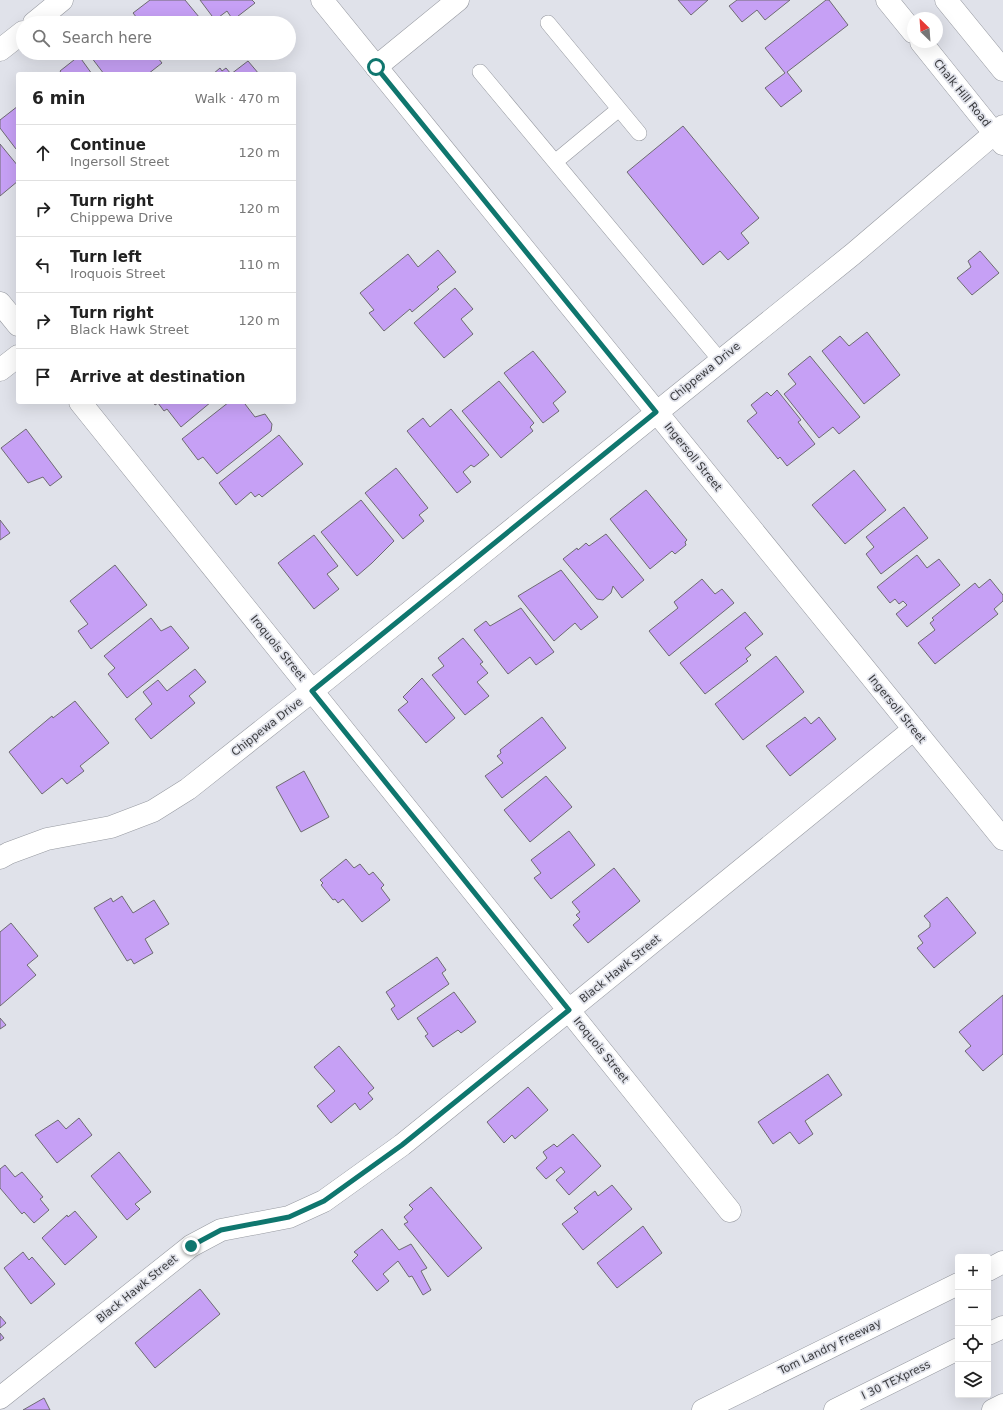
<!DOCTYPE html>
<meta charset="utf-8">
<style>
body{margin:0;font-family:"DejaVu Sans",sans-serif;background:#f2f2f2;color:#222}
.controls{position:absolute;right:12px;bottom:12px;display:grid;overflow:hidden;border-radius:4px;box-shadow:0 4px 16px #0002}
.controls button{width:36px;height:36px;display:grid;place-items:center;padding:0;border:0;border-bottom:1px solid #e0e0e0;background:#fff;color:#222;font:20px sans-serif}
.compass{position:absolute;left:907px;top:12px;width:36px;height:36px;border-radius:50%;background:#fff;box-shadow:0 4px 16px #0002;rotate:335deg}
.stop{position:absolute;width:12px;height:12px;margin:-9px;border:3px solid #0f766e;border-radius:50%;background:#fff}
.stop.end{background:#0f766e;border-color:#fff;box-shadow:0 1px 4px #0008}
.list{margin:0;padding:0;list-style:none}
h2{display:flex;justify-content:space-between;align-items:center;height:52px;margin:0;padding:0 16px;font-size:17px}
h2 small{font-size:13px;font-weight:400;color:#767676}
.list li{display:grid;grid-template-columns:26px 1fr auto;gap:12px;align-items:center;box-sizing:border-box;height:56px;padding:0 16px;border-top:1px solid #e0e0e0}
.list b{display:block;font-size:15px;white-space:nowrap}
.list p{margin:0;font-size:13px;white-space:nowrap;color:#767676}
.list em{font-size:13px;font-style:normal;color:#767676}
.icon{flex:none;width:22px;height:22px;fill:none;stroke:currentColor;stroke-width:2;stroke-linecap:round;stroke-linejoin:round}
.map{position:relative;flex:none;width:1003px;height:1410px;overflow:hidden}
.search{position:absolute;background:#fff;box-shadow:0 4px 16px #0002;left:16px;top:16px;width:280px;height:44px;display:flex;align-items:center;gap:10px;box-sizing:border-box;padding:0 14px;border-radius:22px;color:#767676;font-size:15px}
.panel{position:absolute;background:#fff;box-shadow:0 4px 16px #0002;left:16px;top:72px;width:280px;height:332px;border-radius:4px}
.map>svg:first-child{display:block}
</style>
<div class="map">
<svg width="1003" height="1410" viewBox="0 0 1003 1410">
<rect width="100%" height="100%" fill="#e0e2ea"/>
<path fill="#c6a0f5" stroke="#6e6b72" d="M150,0H185L204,23H141L133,13Z
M200,0H252L255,3L233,20L227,11L215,20Z
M678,0H708L691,15Z
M737,0H790L765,20L757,10L742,22L729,6Z
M826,0H829L848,25L787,72L802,91L781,107L765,88L785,73L765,48Z
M88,53H154L162,63L148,74H104Z
M165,53H175L169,58Z
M79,56L92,74H62L60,71Z
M248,61L259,74H231Z
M220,68L222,71L226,68L231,74H213Z
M18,106V148L16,149L0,128V120Z
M683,126L759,218L741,233L749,243L728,260L720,251L703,265L627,172Z
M0,144L18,166V181L0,196Z
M438,250L456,272L437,287L439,289L412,312L410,309L384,331L369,313L374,310L360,293L408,254L418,267Z
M980,251L999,273L972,295L957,278L971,267L968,261Z
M455,288L473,309L461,319L473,334L444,358L414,323Z
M867,332L900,375L864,404L822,351L840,336L849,346Z
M533,351L566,392L553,403L559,411L543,423L504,373Z
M810,356L860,417L839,434L833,427L819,438L784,394L796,384L788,374Z
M499,381L534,423L530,427L533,431L501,458L462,411Z
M777,390L801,420L798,422L815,444L787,466L780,457L778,459L747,421L757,413L751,405L767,392L771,396Z
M153,402H211L181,427L167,409L164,411L158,403L155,405Z
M229,402H247L245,404L255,417L265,414L272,424L271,431L217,474L203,457L198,460L182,439Z
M451,409L489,455L474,467L471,465L463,472L471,482L457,493L407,431L423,418L430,427Z
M26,429L62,477L50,486L43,477L28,483L1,448Z
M279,435L303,464L262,497L259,494L255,497L251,492L236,505L219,483Z
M396,468L428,508L419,515L424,521L403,539L365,493Z
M854,470L886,510L845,544L812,505Z
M646,490L687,540L685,542L686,545L675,554L672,551L650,569L610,519Z
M361,500L394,541L372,563L357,576L321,532Z
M904,507L928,538L881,574L866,554L874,547L866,537Z
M0,520L10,533L0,540Z
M606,534L644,580L622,598L613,586L611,593L603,600L597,599L563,559L577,548L578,550L586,543L589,546Z
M314,535L338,566L327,574L339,589L314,609L278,563Z
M917,555L927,568L939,559L960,585L907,627L896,614L907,605L903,601L899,604L895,599L890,603L877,587Z
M115,565L147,605L91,649L78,631L88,624L70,601Z
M561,570L598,617L581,630L575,623L554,641L518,596Z
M702,579L715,594L722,589L734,603L669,656L649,631L678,608L674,602Z
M990,579L1003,595V601L994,609L998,614L935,664L918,643L935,630L930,623L934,620L932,618L975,583L979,588Z
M521,608L554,652L536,665L530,657L508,674L474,630L486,621L490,626Z
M745,612L763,634L745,648L751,655L746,659L748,661L705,694L680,663Z
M151,618L161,631L171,626L189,648L127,698L108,674L115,668L104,656Z
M463,638L483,662L480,664L488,673L477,682L489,696L465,715L432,675L444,666L438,658Z
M776,656L804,692L743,740L715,704Z
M195,669L206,682L189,696L195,703L151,739L135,719L152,704L143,692L158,680L167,691Z
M422,678L455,718L426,743L398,710L408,702L403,697Z
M75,701L109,743L80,766L84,771L67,784L62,778L42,794L9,752L52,716L53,718Z
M542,717L566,748L502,798L485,776L503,763L497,756L501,753L500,750Z
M805,717L811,724L819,717L836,739L790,776L766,746Z
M304,771L329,817L301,832L276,787Z
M546,776L572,807L530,842L504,810Z
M569,831L595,865L551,899L534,878L541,873L531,860Z
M346,859L354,868L360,864L369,875L373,872L384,885L381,888L390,900L362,922L343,899L338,903L335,899L333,900L321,885L323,883L320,880Z
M614,868L640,901L588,943L573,925L580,919L576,915L580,912L572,902Z
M122,896L133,913L154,900L169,924L145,939L153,953L134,964L131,959L127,961L94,908L111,898L113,902Z
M947,897L976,933L934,968L917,948L923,943L918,936L930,927V923L924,916Z
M11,923L38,956L27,965L36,975L0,1006V932Z
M437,957L446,970L442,973L449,984L398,1020L391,1009L395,1006L386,992Z
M454,992L476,1022L461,1033L458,1030L433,1047L425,1036L428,1034L417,1018Z
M1003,995V1054L983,1071L965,1051L971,1046L959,1032Z
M0,1018L6,1025L0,1029Z
M339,1046L374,1088L368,1093L373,1099L360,1110L355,1103L331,1123L317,1106L335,1091L314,1067Z
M828,1074L842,1095L805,1121L813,1134L799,1144L790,1132L773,1144L758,1122Z
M528,1087L548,1110L515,1139L512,1135L504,1143L487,1122Z
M79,1118L92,1135L57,1163L35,1135L58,1120L66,1129Z
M573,1134L601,1166L569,1195L556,1180L565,1172L561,1167L546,1179L536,1168L547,1158L543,1152L554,1144L557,1147Z
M119,1152L151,1192L135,1204L140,1209L127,1220L91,1176Z
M5,1165L15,1177L22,1172L43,1197L40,1199L49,1210L34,1223L24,1212L22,1214L0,1188V1169Z
M612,1185L632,1209L583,1250L562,1224L578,1212L574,1208L595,1191L598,1196Z
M431,1187L482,1248L448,1277L404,1224L408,1222L404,1217L413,1209L409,1205Z
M75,1211L97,1237L65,1265L42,1238L67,1215L68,1217Z
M643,1226L662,1253L617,1288L597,1263Z
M382,1229L399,1250L411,1244L427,1268L421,1271L431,1290L423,1295L412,1276L409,1277L398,1261L383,1274L389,1281L377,1291L352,1261L358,1255L354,1252Z
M23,1252L29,1260L32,1257L55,1284L31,1304L4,1268Z
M200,1289L220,1314L155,1368L135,1343Z
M0,1316L6,1323L0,1328Z
M0,1333L4,1338L0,1341Z
M44,1398L50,1410H23Z"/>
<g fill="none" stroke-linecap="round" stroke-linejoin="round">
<g stroke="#9699a0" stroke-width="16">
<path id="service" d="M548,23L639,133
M480,72L720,360
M555,162L619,109"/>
</g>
<g stroke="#9699a0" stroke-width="23">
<path id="minor" d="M322,0L1003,839
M34,23L62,0
M0,50L23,32
M376,67L458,0
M0,303L18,325
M0,370L18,356
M80,402L730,1211
M0,858L9,853L47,839L111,827L153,811L188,789L312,691L853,254L1003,126
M0,1398L191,1246L221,1230L289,1217L324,1201L402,1145L569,1010L914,729"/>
</g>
<g stroke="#9699a0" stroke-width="23">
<path id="tertiary" d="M887,0L913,32
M946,0L1003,70
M921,42L1003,144"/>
</g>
<g stroke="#9699a0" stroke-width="23">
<path id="motorway" d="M988,1270L1003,1262
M988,1334L1003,1327
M703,1410L958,1284
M835,1410L958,1349
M993,1410L1003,1405"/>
</g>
<use href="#service" stroke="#fff" stroke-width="15"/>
<use href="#minor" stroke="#fff" stroke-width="22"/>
<use href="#tertiary" stroke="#fff" stroke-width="22"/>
<use href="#motorway" stroke="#fff" stroke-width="22"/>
</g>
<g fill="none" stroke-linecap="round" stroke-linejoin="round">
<path stroke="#0f766e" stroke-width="5" d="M191,1246L221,1230L289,1217L324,1201L402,1145L569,1010L312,691L656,412L376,67"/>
</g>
<g text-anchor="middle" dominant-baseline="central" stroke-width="3.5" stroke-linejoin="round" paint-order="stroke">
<g font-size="11" fill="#393a3d" stroke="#e0e2ea">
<text transform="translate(962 93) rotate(51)">Chalk Hill Road</text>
<text transform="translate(705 372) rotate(-39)">Chippewa Drive</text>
<text transform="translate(693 457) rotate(51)">Ingersoll Street</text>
<text transform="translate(278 648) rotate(51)">Iroquois Street</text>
<text transform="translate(897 709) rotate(51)">Ingersoll Street</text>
<text transform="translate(267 727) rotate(-38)">Chippewa Drive</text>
<text transform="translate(620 969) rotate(-39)">Black Hawk Street</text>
<text transform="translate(601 1050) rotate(51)">Iroquois Street</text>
<text transform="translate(137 1289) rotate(-39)">Black Hawk Street</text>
<text transform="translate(830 1347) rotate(-26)">Tom Landry Freeway</text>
<text transform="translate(896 1380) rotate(-26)">I 30 TEXpress</text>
</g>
</g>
</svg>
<div class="controls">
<button>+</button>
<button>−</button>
<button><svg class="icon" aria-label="locate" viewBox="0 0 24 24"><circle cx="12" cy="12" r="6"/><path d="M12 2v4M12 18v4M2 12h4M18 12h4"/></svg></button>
<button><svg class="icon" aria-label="layers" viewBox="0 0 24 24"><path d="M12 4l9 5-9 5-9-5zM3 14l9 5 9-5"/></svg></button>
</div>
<svg class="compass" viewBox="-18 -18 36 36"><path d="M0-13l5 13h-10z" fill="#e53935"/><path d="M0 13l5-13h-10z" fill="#767676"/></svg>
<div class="stop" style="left:376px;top:67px"></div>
<div class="stop end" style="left:191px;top:1246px"></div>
<div class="search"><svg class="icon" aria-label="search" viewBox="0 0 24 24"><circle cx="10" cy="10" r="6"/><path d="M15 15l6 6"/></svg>Search here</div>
<section class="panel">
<h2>6 min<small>Walk · 470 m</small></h2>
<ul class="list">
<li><svg class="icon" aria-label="ahead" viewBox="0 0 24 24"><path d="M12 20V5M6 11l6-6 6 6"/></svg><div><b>Continue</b><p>Ingersoll Street</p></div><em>120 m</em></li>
<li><svg class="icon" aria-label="right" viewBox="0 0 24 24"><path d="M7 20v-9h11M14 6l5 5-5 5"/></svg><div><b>Turn right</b><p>Chippewa Drive</p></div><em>120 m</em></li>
<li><svg class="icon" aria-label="left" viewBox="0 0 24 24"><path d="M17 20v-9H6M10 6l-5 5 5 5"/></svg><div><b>Turn left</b><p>Iroquois Street</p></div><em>110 m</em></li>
<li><svg class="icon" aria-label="right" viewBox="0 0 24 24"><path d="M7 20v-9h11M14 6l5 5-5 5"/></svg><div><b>Turn right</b><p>Black Hawk Street</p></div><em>120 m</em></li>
<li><svg class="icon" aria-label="arrive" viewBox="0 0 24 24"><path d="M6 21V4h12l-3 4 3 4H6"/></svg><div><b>Arrive at destination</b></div></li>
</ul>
</section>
</div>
